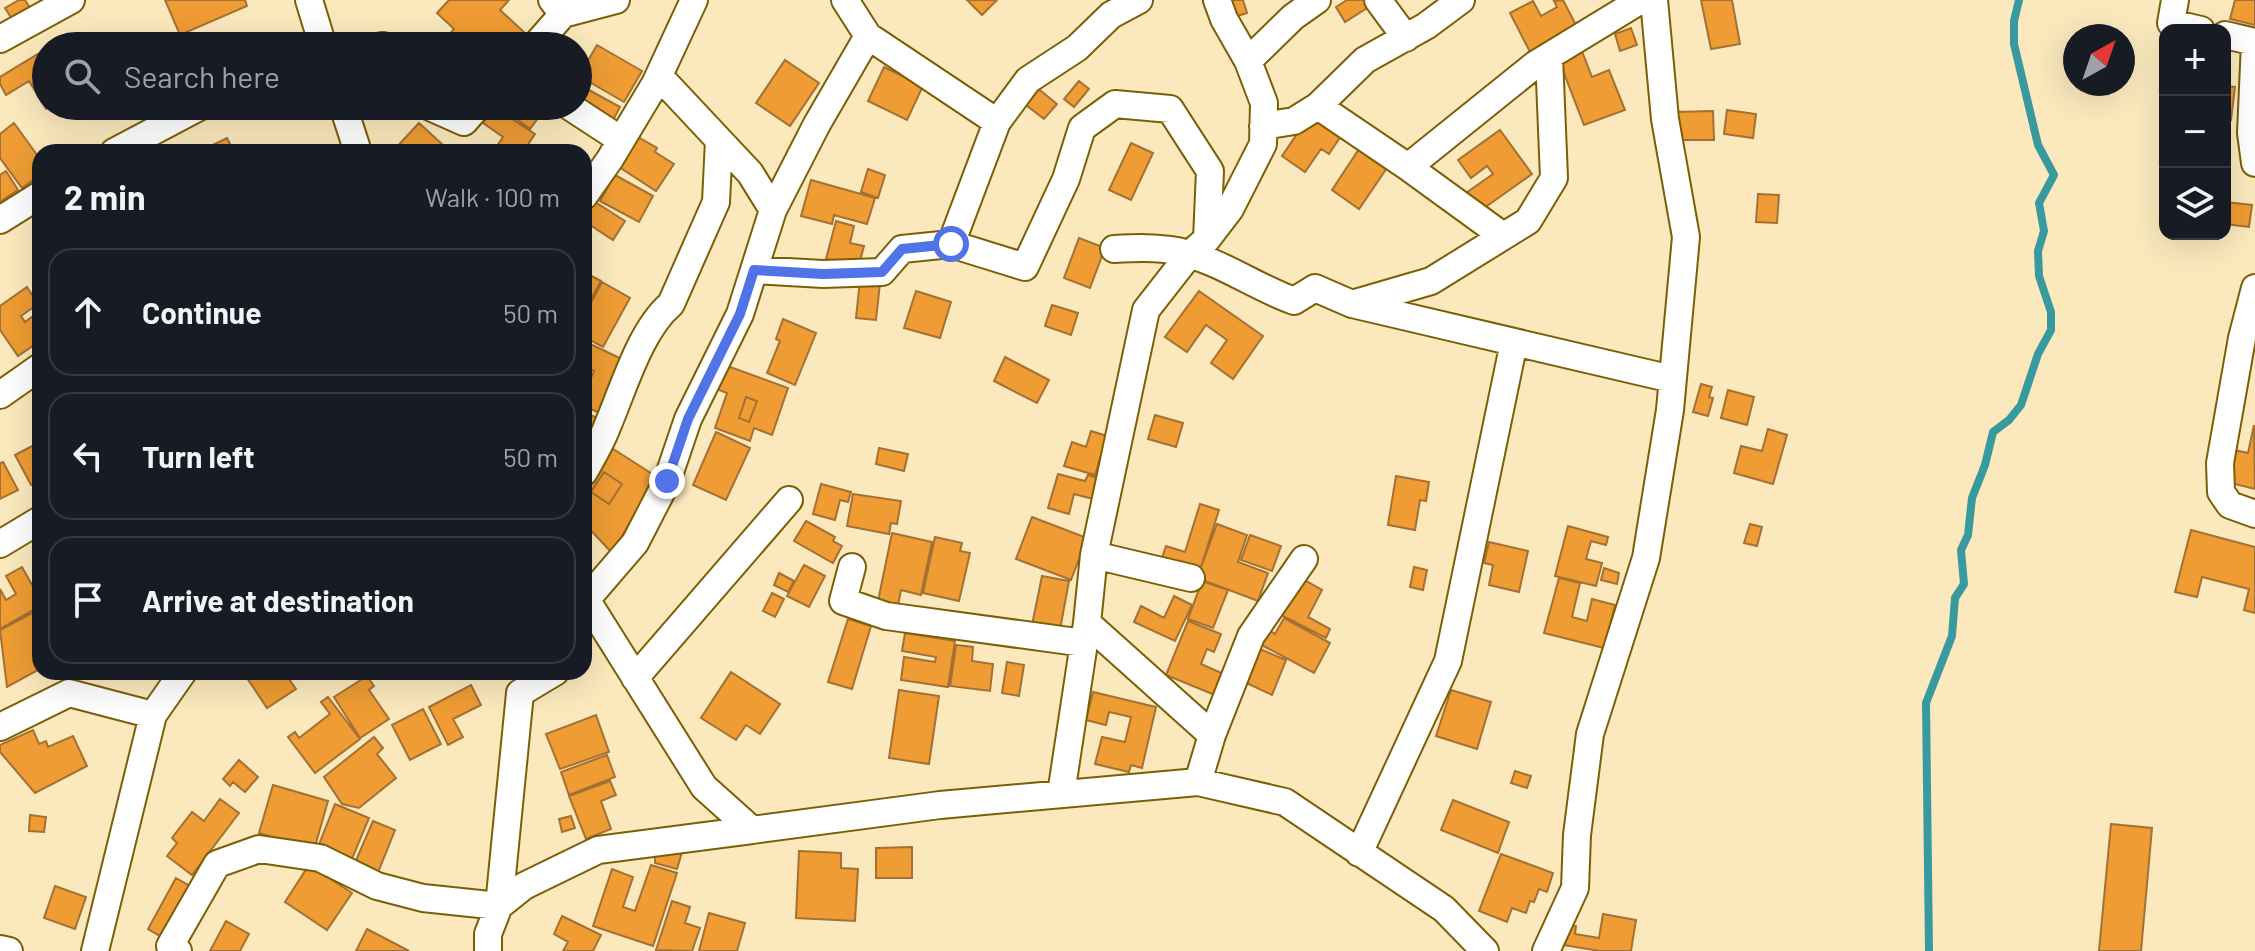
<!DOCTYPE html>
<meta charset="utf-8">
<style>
body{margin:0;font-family:Barlow,sans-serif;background:#242831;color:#f1f3f6}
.controls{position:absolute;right:24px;top:24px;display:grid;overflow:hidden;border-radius:16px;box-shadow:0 8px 32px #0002}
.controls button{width:72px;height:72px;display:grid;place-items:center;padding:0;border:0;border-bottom:2px solid #363941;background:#171b24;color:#f1f3f6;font:40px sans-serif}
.compass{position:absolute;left:2063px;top:24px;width:72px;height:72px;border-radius:50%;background:#171b24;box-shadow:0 8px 32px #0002;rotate:40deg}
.stop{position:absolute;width:24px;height:24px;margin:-18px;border:6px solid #5073e7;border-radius:50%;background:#fff}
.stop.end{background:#5073e7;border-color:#fff;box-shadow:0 2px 8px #0008}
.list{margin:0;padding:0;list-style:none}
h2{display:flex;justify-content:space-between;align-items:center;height:104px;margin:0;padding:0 32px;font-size:34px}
h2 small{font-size:26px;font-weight:400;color:#9ea1a6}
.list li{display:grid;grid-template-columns:52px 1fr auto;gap:24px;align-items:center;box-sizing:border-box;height:128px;margin:0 16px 16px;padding:0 16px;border:2px solid #363941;border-radius:24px}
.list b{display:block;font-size:30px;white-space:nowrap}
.list em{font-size:26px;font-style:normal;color:#9ea1a6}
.icon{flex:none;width:44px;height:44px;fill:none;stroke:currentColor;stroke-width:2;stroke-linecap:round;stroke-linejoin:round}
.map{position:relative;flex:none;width:2255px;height:951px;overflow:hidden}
.search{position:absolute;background:#171b24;box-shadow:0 8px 32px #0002;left:32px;top:32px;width:560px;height:88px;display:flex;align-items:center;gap:20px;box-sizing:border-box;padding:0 28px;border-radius:44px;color:#9ea1a6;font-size:30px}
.panel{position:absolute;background:#171b24;box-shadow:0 8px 32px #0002;left:32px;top:144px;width:560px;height:536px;border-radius:24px}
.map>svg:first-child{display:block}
</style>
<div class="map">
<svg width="2255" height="951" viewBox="0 0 2255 951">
<rect width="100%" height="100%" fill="#fbe9bd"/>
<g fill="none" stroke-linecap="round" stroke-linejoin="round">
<path stroke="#389a9e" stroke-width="8" d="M1929,951L1926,703L1952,636L1955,598L1964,584L1961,550L1968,535L1972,498L1985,465L1993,432L2009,420L2021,405L2038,354L2051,330V312L2039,276L2038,251L2044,231L2039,203L2054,175L2038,145L2014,44V21L2019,0"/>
</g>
<path fill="#ee9c33" stroke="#a47033" stroke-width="2" fill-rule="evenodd" d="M19,0H25L35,16L17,27L5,8Z
M165,0H245L247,6L180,35Z
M449,0H509L500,10L524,32L512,46H439L454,29L437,13Z
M967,0H997L982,15Z
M1225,0H1243L1247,13L1231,18Z
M1347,0H1369L1372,5L1345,22L1336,7Z
M1563,0L1577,27L1530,52L1510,13L1533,1L1541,16L1557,7L1554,1Z
M1701,0H1732L1740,44L1711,49Z
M2235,0H2255V25L2230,19Z
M1631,28L1637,45L1620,51L1615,34Z
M597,45L642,71L624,102L579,76Z
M1580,46L1592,77L1609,70L1625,110L1584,125L1557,55Z
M38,54L46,68V106H51L46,109L29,81L6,95L0,84V77Z
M785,60L819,83L790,126L756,103Z
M884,67L923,86L907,120L868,101Z
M1079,81L1089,89L1074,107L1064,99Z
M578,84L620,107L612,122L578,103Z
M1035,86L1057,104L1044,119L1022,102Z
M2225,86L2235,87L2231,120L2225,119Z
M499,106H547L530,129Z
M494,107L535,134L523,152H493L503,137L483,123Z
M1727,110L1756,114L1753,138L1724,134Z
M1713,111L1714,140H1674V112Z
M1310,115L1341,136L1329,154L1321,149L1305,172L1282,156Z
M14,123L40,159V175L22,188L0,158V134Z
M419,123L442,144L435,152H392Z
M1500,130L1532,174L1480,211L1466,193L1493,174L1487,166L1471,178L1458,160Z
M638,137L657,148L655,152L674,164L656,191L619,167Z
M227,138L234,152H198Z
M1131,143L1153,153L1131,200L1109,190Z
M1361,146L1389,165L1359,209L1332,190Z
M868,169L885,175L878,198L861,192Z
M6,171L18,190L0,202V175Z
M615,175L653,196L639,222L600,201Z
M811,180L875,198L867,224L834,215L832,224L801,216Z
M1758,194L1779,195L1777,223L1756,222Z
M592,200L625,221L613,240L584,221V213Z
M2225,202L2252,205L2249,227L2225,224Z
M836,221L854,226L850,243L864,246L858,268L826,259Z
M1079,238L1105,248L1090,288L1064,278Z
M584,272L601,281L589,303L584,300Z
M860,280L880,283L876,320L856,318Z
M602,282L630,298L603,347L584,337V316Z
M27,287L38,304L21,316L25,322L36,314L40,320V341L18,356L0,330V306Z
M916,291L951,302L940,338L904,328Z
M1199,291L1263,336L1233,379L1211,363L1227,340L1206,325L1187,352L1165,337Z
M1052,305L1078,313L1071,335L1045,326Z
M783,319L816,333L795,385L767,373L780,341L776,339Z
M584,341L626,361L602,414L584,406V380L589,383L594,371L584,366Z
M1005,357L1049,380L1037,403L994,381Z
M722,364L788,388L772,435L754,428L750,441L715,428L727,393L714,388ZM746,397L757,401L749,422L739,418Z
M1701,384L1712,387L1709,397L1713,398L1708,416L1693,412Z
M1728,390L1754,397L1747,425L1721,418Z
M746,397L757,401L749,422L739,418Z
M584,412L597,418L584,449Z
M1155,415L1183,423L1176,447L1148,439Z
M2254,425L2255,489L2223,481L2230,449L2248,453Z
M1768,429L1787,435L1773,484L1734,473L1741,446L1762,451Z
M1091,431L1107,436L1095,475L1064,466L1072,442L1086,447Z
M716,432L750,448L726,500L693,485Z
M40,442V480L31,485L15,455Z
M607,445L657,477L612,553L584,523V485ZM604,472L622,484L609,504L591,492Z
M879,448L908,454L904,471L876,464Z
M3,462L18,490L0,499V463Z
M604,472L622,484L609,504L591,492Z
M1058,474L1085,481L1088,475L1098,478L1093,499L1074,494L1069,514L1048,508Z
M1396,476L1429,482L1426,501L1420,500L1415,530L1388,525Z
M821,484L851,492L848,502L840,500L835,520L813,514Z
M853,494L901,501L897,524L891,523L889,534L847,526Z
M1200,504L1219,510L1200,570L1162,558L1166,546L1185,552Z
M1032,517L1087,538L1071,580L1016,559Z
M806,521L835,537L833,541L842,546L833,563L794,541Z
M1217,524L1247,535L1238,562L1268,573L1258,601L1197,578Z
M1750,524L1762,527L1757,546L1744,543Z
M1568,526L1608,537L1606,545L1591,541L1586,559L1602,563L1596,586L1555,576Z
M2191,530L2255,547V613L2244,610L2249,589L2202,577L2197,597L2175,592Z
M892,533L932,542L921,595L901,590L897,610L877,606Z
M1250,535L1281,546L1272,571L1241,560Z
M935,537L962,543L960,551L970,553L959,601L923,593Z
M1489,542L1528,551L1519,592L1489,585L1493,565L1484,563Z
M804,565L825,576L809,607L787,596Z
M22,567L40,599V606L0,629V589L6,600L16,594L6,576Z
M1414,567L1427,570L1423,590L1410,587Z
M1604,568L1619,573L1617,584L1601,580Z
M779,573L794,581L788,592L774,585Z
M1042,576L1069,581L1059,635L1031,630Z
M1301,578L1322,590L1308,617L1330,629L1326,638L1281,615Z
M1559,578L1580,583L1572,617L1587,621L1592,599L1615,605L1604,648L1544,633Z
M1202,581L1228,590L1213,628L1188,619Z
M772,593L784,599L775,617L763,611Z
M1174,596L1192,605L1175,641L1134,622L1141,606L1164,618Z
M38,610L40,669L7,687L0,630Z
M1284,618L1330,643L1314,673L1258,643L1266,628L1275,634Z
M848,619L871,626L852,689L828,682Z
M1188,621L1221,634L1214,652L1207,649L1201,664L1226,675L1217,696L1166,675Z
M905,633L955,641L948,687L901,680L904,657L935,662L936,657L902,651Z
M956,645L973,647L972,661L993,664L990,691L950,686Z
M1255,647L1286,660L1272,695L1240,680Z
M1007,662L1024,665L1019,696L1002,693Z
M243,672H284L296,689L267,708Z
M731,672L780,704L760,734L746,725L736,740L701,718Z
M367,676L374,686L369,690L389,719L360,738L334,697Z
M471,685L481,705L453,719L463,737L448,745L429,707Z
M899,690L939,696L929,764L889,758Z
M1451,690L1491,702L1477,749L1436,736Z
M1093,692L1156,707L1142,768L1131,765L1129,772L1095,764L1102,737L1125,742L1131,717L1109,712L1106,725L1086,720Z
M328,697L360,739L315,773L288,737L295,732L299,738L330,714L321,702Z
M423,709L441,744L410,760L392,725Z
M596,715L609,752L560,769L546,734Z
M33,730L39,744L46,741L48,747L73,736L87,766L35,793L0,752V745Z
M374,737L383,748L377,754L396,778L359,808L342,804L324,777Z
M607,755L615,777L569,795L561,772Z
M239,760L258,777L245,792L233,782L230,786L223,779Z
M1515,771L1531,776L1527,788L1511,783Z
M610,781L616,795L601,801L611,829L586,839L569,796Z
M273,785L328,801L314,850L259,833Z
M220,799L239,813L192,875L167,856L177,843L172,838L192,812L204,821Z
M1453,800L1509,822L1498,853L1441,830Z
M335,804L369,818L349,866L316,852Z
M30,815L46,817L44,832L29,831Z
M571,816L575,828L562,832L559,819Z
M373,821L395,830L377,875L354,865Z
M2111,824L2152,828L2141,951H2099Z
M912,847V878H876V848Z
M655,848L683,849L677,869L655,863Z
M799,851L841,853V868L858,869L855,921L796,918Z
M1501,854L1553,873L1547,892L1539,889L1534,902L1530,901L1526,913L1512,908L1507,922L1479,911Z
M309,865L352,893L327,930L285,902Z
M651,865L677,873L653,946L593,926L612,869L633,877L623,907L635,911Z
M176,878L195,889L167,940L148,929Z
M55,886L86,897L75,929L44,918Z
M672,901L690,907L685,923L700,928L692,951L656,950Z
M709,913L745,923L737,951H699Z
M1603,914L1636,920L1631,951H1600L1557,944L1560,924L1576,926L1575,934L1599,938Z
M562,916L601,935L593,951H563L568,942L554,934Z
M226,921L249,934L240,951H210Z
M367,929L409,951H356Z"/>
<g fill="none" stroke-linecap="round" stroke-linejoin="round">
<g stroke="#7c5f05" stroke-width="30">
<path id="minor" d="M309,0L323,46
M552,0L563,14L616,0
M845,0L868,36
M1378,0L1406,38
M2175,0L2171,23L2201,30
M2225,35L2255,42L2251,133L2255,163
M0,39L71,0
M382,46H383
M535,46L563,14
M1248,61L1293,17L1317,0
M659,76L719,140
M343,106L358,152
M428,106L464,122L478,106
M569,106L621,140
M1318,106L1365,60L1426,26L1461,0
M997,122L1028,80L1077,48L1111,15L1139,0
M1263,126L1294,121L1318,106L1408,167L1503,236
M114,152L201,106
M1408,167L1536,64L1641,0
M584,196L610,159L655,84L694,0
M0,220L40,195
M1207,239L1230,209L1263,144L1264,103L1248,61L1224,19L1217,0
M1114,249C1135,248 1156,247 1177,251C1219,260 1255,287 1294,301L1315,288L1352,304L1672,379
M754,270L823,274L882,272L902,249L951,244
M2255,288L2242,338L2220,463L2221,492L2230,505L2255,514
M1352,304L1431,281L1528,221L1554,178L1549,56
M0,395L40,367
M584,472C592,458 601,443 607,427C623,390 640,330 671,304L716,202L719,140L750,173L773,210
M0,544L40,520
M1094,555L1191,578
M852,567L843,601L886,616L1084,643
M584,596L704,787L752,830L940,805L1198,782L1285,802L1444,909L1485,951
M584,618L586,600L635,543L667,481L688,419L740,314L773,210L817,124L868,36L997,122L951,244L1025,267L1066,179L1082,128L1115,104L1170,109L1210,171L1207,239L1189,255L1146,310L1094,555L1087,623L1061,794
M1087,623L1212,735L1198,782
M635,678L789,500
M0,727L69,693L153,715L183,672
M1212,735L1251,636L1304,559
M1359,853L1448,661L1514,342
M0,949L9,951
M95,951L153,715
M178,951L170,946L217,864L259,849L320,858L377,886L423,898L499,906L520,693L555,672
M488,951V934L499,906L524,886L598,850L752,830
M1546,951L1575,888L1577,835L1590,734L1646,558L1670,410L1686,237L1665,119L1654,0"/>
</g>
<use href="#minor" stroke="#fff" stroke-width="26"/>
</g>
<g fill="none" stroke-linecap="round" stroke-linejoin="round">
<path stroke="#5073e7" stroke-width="10" d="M667,481L688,419L740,314L754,270L823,274L882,272L902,249L951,244"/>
</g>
</svg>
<div class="controls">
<button>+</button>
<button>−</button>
<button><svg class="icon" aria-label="layers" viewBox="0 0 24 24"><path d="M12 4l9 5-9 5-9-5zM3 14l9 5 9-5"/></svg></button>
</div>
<svg class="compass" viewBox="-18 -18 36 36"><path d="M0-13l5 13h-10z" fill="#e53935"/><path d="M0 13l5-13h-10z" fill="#9ea1a6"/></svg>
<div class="stop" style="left:951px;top:244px"></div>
<div class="stop end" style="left:667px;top:481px"></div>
<div class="search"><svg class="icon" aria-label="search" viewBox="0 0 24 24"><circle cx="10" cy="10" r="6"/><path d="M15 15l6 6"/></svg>Search here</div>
<section class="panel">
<h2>2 min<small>Walk · 100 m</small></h2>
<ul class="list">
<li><svg class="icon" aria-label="ahead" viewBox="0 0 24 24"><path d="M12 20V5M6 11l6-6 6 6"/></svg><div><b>Continue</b></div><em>50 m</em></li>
<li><svg class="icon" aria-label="left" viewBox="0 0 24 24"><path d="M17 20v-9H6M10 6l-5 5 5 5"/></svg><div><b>Turn left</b></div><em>50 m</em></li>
<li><svg class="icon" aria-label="arrive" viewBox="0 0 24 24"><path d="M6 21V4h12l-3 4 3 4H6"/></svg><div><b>Arrive at destination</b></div></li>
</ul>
</section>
</div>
